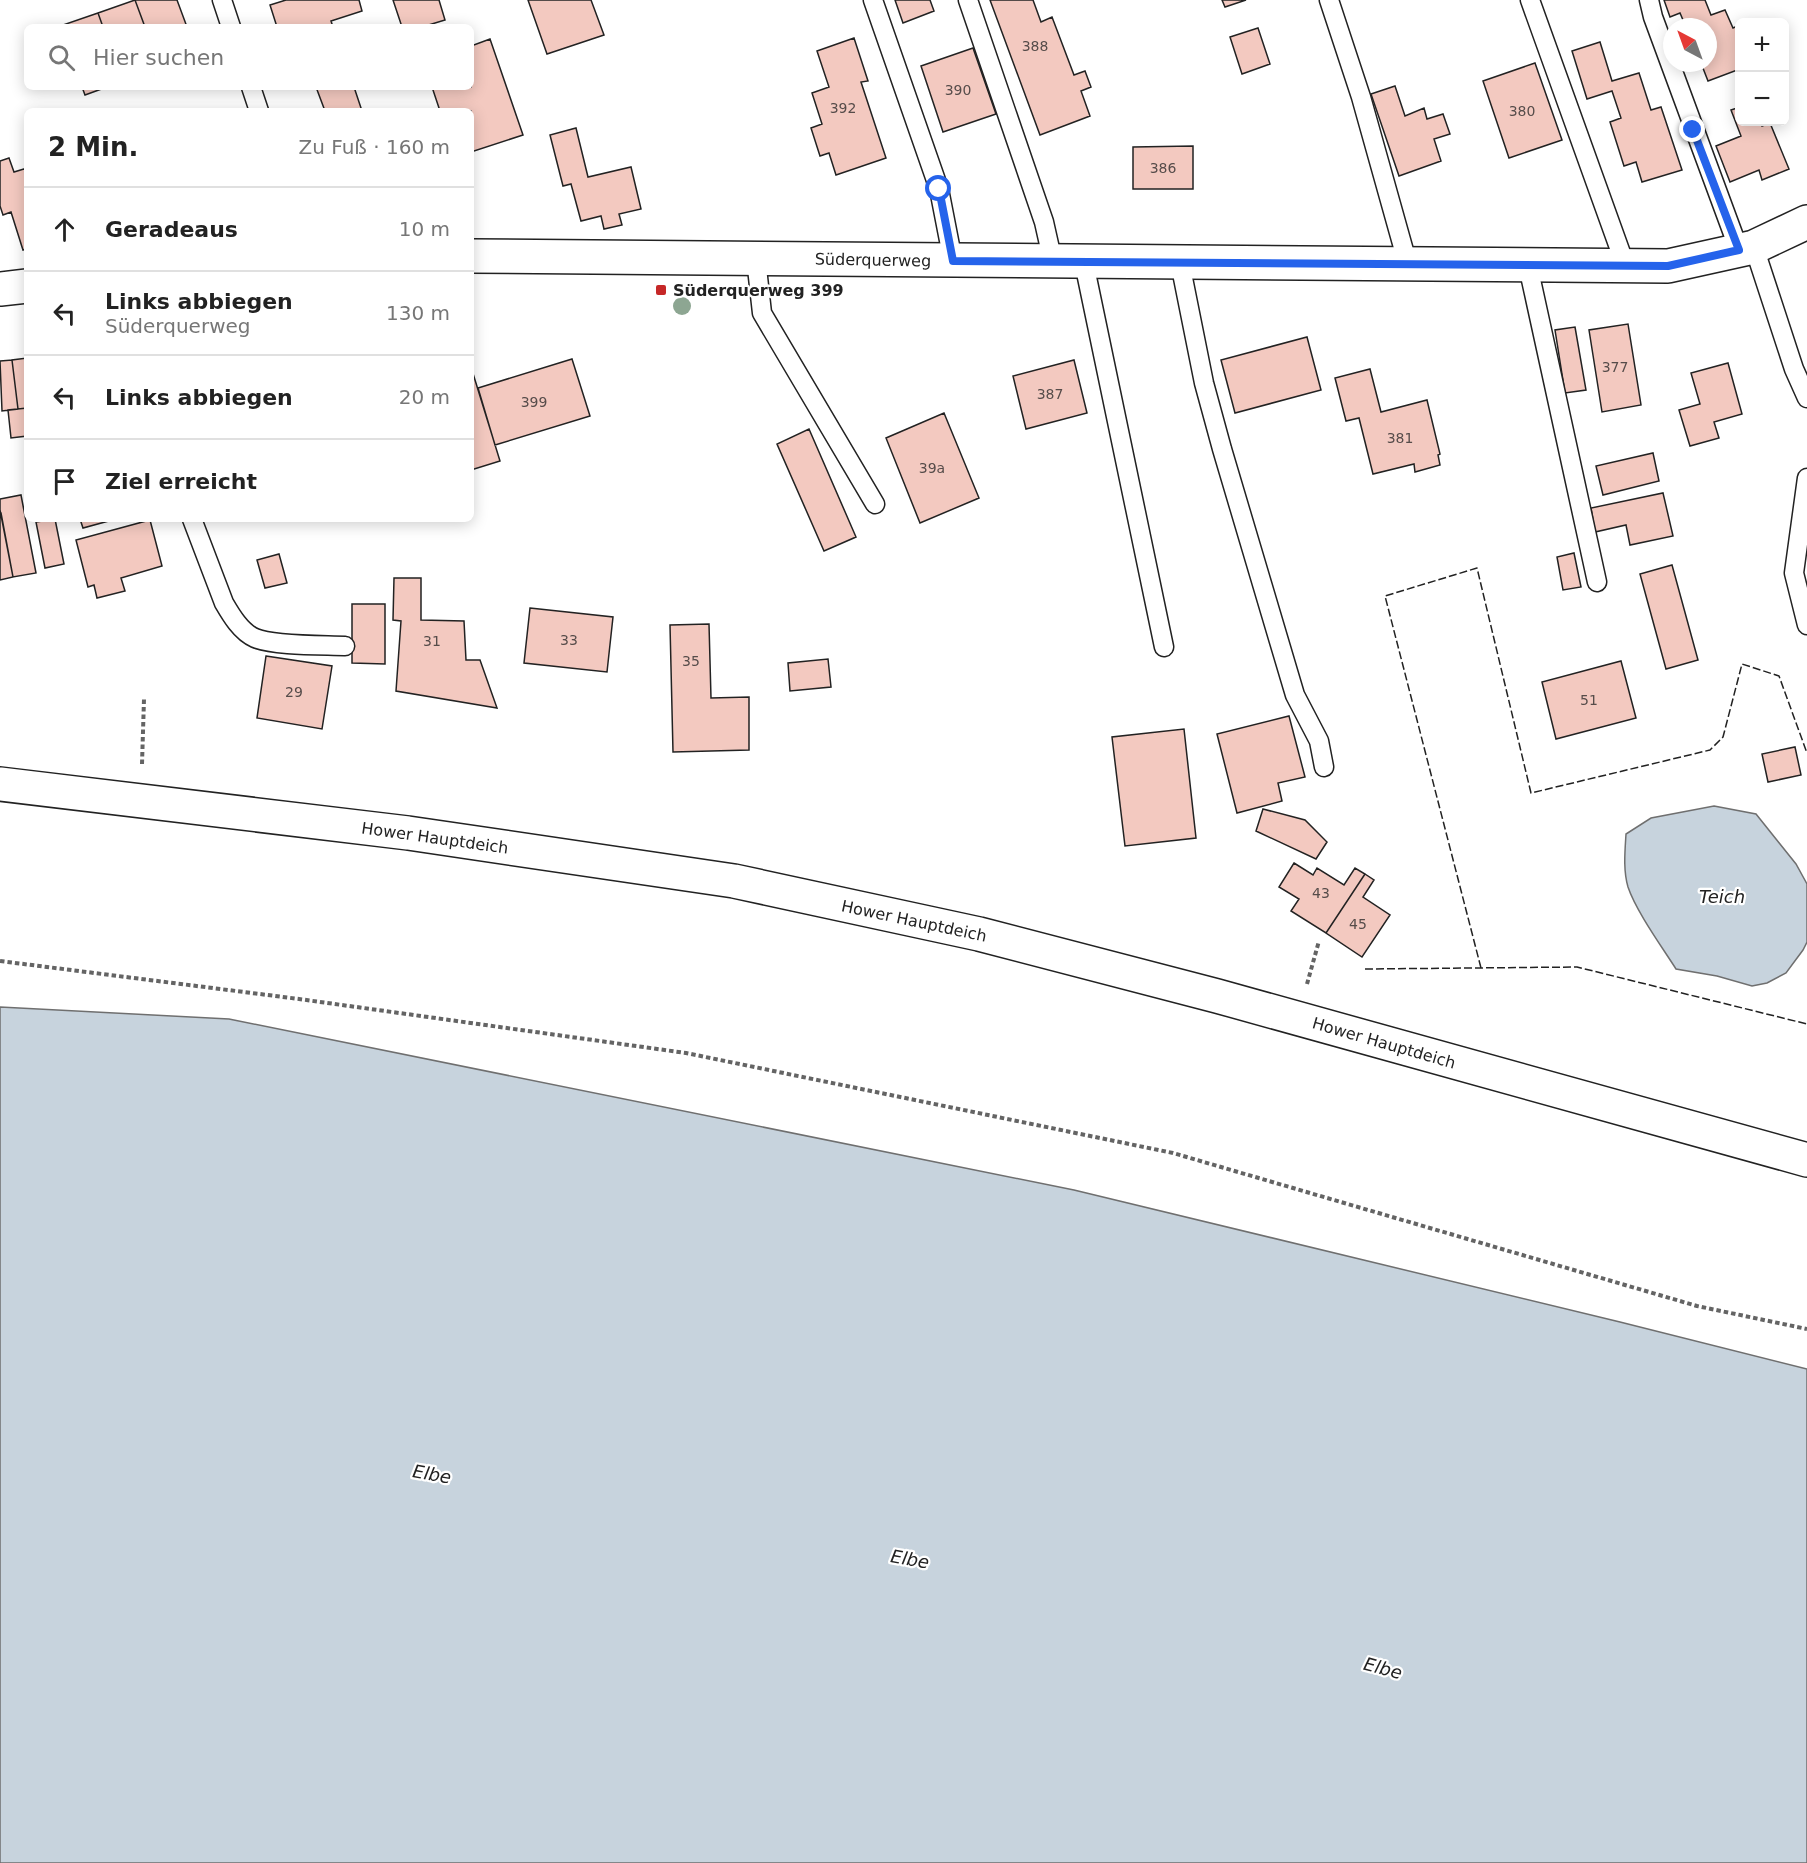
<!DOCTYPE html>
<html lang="de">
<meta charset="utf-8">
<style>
body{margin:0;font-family:"DejaVu Sans",sans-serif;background:#f2f2f2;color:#222}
.controls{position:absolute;right:18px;top:18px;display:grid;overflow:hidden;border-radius:9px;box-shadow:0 3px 15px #0003}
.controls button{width:54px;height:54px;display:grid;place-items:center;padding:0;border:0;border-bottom:2px solid #e0e0e0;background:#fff;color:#222;font:30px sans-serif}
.compass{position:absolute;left:1663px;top:18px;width:54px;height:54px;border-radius:50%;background:#fff;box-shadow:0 3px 15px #0003;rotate:319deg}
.stop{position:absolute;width:18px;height:18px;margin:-14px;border:4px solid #2563eb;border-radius:50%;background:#fff}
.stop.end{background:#2563eb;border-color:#fff;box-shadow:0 2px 6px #0008}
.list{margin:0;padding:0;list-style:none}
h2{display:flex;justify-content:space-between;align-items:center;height:78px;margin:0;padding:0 24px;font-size:26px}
h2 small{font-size:20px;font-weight:400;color:#767676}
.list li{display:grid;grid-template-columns:39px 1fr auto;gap:18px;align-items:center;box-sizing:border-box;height:84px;padding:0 24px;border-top:2px solid #e0e0e0}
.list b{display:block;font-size:22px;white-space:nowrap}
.list p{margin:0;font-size:20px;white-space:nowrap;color:#767676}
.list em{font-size:20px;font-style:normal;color:#767676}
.icon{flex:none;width:33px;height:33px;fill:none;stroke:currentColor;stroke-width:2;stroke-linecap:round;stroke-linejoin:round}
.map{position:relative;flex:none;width:1807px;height:1863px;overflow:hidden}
.search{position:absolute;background:#fff;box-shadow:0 3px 15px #0003;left:24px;top:24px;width:450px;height:66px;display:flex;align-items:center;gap:15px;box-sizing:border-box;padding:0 21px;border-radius:9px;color:#767676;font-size:22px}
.panel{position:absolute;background:#fff;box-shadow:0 3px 15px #0003;left:24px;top:108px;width:450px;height:414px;border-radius:9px}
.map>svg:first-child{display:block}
</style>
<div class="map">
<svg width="1807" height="1863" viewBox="0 0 1807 1863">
<rect width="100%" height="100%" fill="#fff"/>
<path fill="#c7d3dd" stroke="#6f6f6f" stroke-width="1.5" d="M1714,806L1756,814L1796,864L1807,884V942L1803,950L1786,973L1767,983L1752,986L1717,976L1676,969C1662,947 1636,911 1628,887C1623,870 1625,851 1626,834L1651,818Z
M0,1007L229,1019L1074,1190L1620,1322L1807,1369V1863H0Z"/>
<path fill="#f3c9c0" stroke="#222" stroke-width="1.5" d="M135,0L145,27H103L98,13Z
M135,0H177L187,27H145Z
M286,0H359L362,11L331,21L333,27H277L270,5Z
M393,0H439L445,20L422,27H402Z
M528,0H591L604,35L547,54Z
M895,0H930L934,11L903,23Z
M990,0H1033L1041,22L1052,17L1074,75L1085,71L1091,87L1081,91L1090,116L1040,135Z
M1222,0H1246L1225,7Z
M1664,0H1705L1711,15L1725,10L1733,28L1740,25V69L1708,81L1701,63H1708V27H1686L1680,13L1670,17Z
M98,13L103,27H61L60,26Z
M1258,28L1270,64L1242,74L1230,37Z
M854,38L868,81L861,82L886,158L836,175L829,153L820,156L811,128L822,124L812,93L829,87L817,51Z
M490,39L523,135L471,152V111H440L432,87H471V46Z
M1600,42L1612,81L1639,73L1651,110L1661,107L1682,170L1642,182L1636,162L1624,166L1610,122L1621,118L1612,91L1587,99L1572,51Z
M973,48L996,114L943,132L921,66Z
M1535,63L1562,140L1509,158L1483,81Z
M1395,86L1405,116L1424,108L1427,119L1443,114L1450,134L1434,139L1441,161L1399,176L1371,94Z
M82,87H107L85,95Z
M316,87H354L362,111H325Z
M1740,107V122H1760L1762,126L1770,123L1789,169L1762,180L1759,170L1730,182L1716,146L1741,136L1731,110Z
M576,128L588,177L631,167L641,209L619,214L622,225L604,229L601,216L581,221L571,184L563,186L550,135Z
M1193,146V189H1133V147Z
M9,158L14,172L27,168V249L23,250L11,212L3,215L0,206V161Z
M1628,324L1641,405L1602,412L1589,330Z
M1575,327L1586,390L1565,393L1555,330Z
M1307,337L1321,390L1235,413L1221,360Z
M27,358V408L18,409L12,360Z
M572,359L590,416L495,445L478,388Z
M12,360L18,409L2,411L0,361Z
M1074,360L1087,413L1026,429L1013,376Z
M1728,363L1742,414L1714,422L1719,438L1690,446L1679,410L1700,404L1691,373Z
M471,367L500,461L471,470Z
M1370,369L1381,412L1427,400L1440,454L1438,455L1440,465L1415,472L1414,464L1373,474L1359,418L1346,421L1335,378Z
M27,408V436L11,438L8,410Z
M944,413L979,498L920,523L886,438Z
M809,429L856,537L824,551L777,444Z
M1653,453L1659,481L1603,495L1596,466Z
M1663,493L1673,536L1630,545L1626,525L1595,532L1591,508Z
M21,495L36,573L13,577L0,510V499Z
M1,513L13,577L0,580V513Z
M55,519L64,564L45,568L36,522Z
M80,519H116L83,528Z
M150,520L162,566L121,578L125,591L97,598L94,585L88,587L76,540Z
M1574,553L1581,587L1563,590L1557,557Z
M279,554L287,583L265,588L257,560Z
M1672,565L1698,660L1666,669L1640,574Z
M394,578H421V620L464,621L466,660H480L497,708L396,691L401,621L393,620Z
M352,604H385V664L352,663Z
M530,608L613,617L607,672L524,663Z
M709,624L711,698L749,697V750L673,752L670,625Z
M266,656L332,666L322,729L257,718Z
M828,659L831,687L790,691L788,663Z
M1621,661L1636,718L1556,739L1542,682Z
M1289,716L1305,777L1278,783L1282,801L1237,813L1217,734Z
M1184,729L1196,838L1125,846L1112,737Z
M1795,747L1801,775L1768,782L1762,754Z
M1263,809L1305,820L1327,842L1316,859L1256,831Z
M1294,863L1313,875L1317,868L1344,885L1355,868L1365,874L1326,933L1291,911L1299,899L1279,887Z
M1365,874L1374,880L1363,897L1390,915L1362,957L1326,933Z"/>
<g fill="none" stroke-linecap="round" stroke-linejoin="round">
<g stroke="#222" stroke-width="21">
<path id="service" d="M222,0L231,27
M873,0L939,189L953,261
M968,0L1044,222L1053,262
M1329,0L1361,97L1408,265
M1530,0L1626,267
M1649,0L1653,17L1739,250
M251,87L259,111
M1754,247L1794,369L1807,398
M756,259L762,313L875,504
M1084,263L1164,647
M1180,263L1204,383L1222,449L1295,695L1319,741L1324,767
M1528,266L1597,582
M1807,478L1794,573L1807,625
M192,519L224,603C231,615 241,632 255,638C273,646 324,645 345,646"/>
</g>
<g stroke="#222" stroke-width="36">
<path id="tertiary" d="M471,256L1668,266L1754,247L1807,222
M0,289L27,286
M0,784L408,833L734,881L979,934L1217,996L1807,1160"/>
</g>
<path stroke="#646464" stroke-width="4" stroke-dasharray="4.5 3" stroke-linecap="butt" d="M142,764L144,699
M0,961L299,999L686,1053L1173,1153L1697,1306L1807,1329
M1307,984L1319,941"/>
<use href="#service" stroke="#fff" stroke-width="18"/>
<use href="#tertiary" stroke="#fff" stroke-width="33"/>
<path stroke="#222" stroke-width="1.5" stroke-dasharray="8 3" stroke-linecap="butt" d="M1481,968L1385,596L1477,568L1531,793L1710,750L1723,737L1742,664L1779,676L1807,753
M1365,969L1577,967L1807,1024"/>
</g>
<circle fill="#8da692" cx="682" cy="306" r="9"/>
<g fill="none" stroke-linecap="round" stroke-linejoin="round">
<path stroke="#2563eb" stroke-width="8" d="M939,189L953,261L1668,266L1739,250L1693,130"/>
</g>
<rect fill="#c62828" stroke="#fff" stroke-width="2" x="655" y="284" width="12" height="12" rx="3"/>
<g text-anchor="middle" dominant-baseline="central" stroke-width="4.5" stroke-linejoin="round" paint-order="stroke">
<g font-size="14" fill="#564c4a">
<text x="1035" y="46">388</text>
<text x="958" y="90">390</text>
<text x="843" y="108">392</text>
<text x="1522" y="111">380</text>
<text x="1163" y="168">386</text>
<text x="1615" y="367">377</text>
<text x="1050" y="394">387</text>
<text x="534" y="402">399</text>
<text x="1400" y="438">381</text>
<text x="932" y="468">39a</text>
<text x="569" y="640">33</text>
<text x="432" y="641">31</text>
<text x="691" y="661">35</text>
<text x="294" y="692">29</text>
<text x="1589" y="700">51</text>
<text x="1321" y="893">43</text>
<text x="1358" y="924">45</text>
</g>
<g font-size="16" fill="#222" stroke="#fff">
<text transform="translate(873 260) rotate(1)">Süderquerweg</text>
<text transform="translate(435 838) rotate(8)">Hower Hauptdeich</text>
<text transform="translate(914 921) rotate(12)">Hower Hauptdeich</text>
<text transform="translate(1384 1043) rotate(16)">Hower Hauptdeich</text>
</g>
<g font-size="16" font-weight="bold" fill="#222" stroke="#fff" text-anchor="start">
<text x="673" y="290">Süderquerweg 399</text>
</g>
<g font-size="18" font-style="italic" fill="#222" stroke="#fff">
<text x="1722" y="896">Teich</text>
<text transform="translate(432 1474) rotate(10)">Elbe</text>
<text transform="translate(910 1559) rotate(10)">Elbe</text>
<text transform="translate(1383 1668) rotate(15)">Elbe</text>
</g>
</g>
</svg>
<div class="controls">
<button>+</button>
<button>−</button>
</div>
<svg class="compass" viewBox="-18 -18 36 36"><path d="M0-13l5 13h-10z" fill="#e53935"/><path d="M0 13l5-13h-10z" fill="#767676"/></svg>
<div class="stop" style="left:939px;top:189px"></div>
<div class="stop end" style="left:1693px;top:130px"></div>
<div class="search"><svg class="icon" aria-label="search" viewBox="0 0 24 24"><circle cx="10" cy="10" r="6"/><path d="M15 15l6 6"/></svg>Hier suchen</div>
<section class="panel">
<h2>2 Min.<small>Zu Fuß · 160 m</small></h2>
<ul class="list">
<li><svg class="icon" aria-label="ahead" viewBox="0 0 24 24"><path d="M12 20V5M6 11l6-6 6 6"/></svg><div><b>Geradeaus</b></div><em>10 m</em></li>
<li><svg class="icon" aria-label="left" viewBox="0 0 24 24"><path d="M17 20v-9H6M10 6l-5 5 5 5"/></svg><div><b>Links abbiegen</b><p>Süderquerweg</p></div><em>130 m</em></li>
<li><svg class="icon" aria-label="left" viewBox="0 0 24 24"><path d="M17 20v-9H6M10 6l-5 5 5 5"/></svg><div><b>Links abbiegen</b></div><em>20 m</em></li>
<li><svg class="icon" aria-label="arrive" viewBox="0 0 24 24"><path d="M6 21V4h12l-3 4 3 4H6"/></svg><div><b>Ziel erreicht</b></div></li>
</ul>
</section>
</div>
